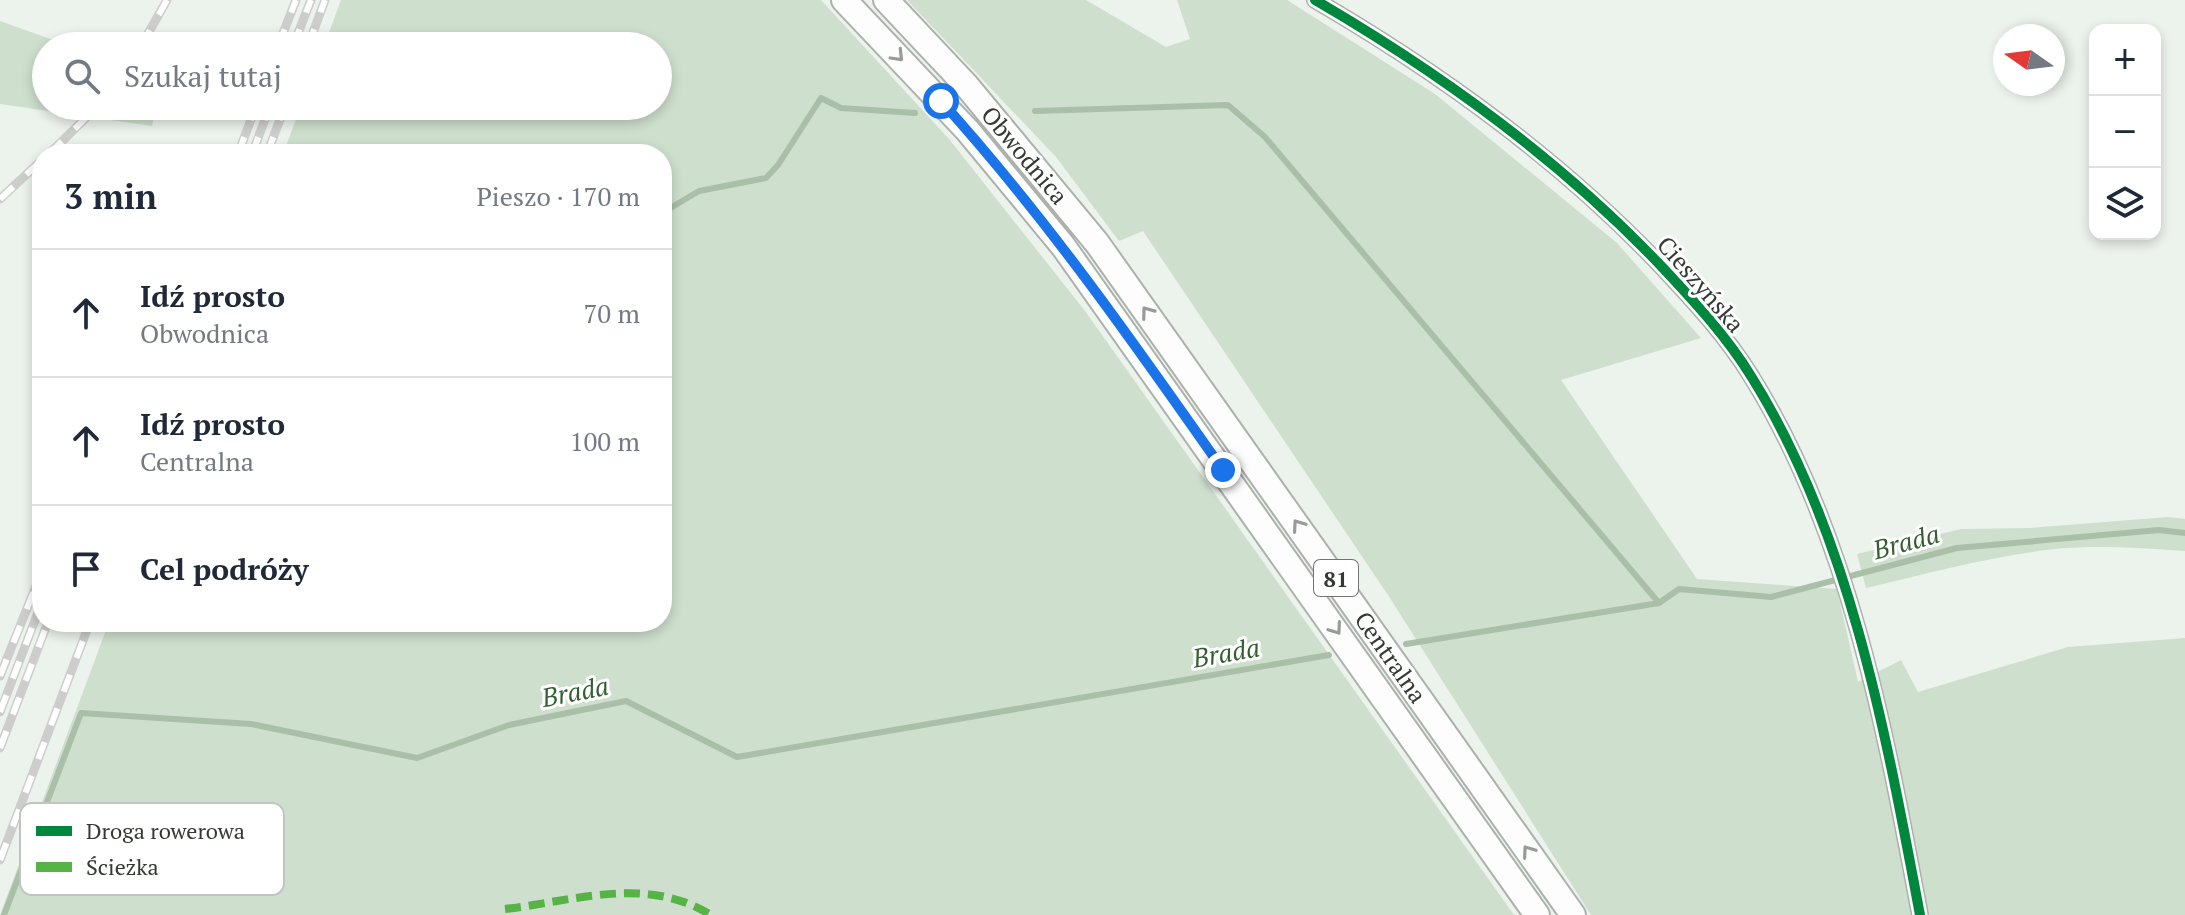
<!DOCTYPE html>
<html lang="pl">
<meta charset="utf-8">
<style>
body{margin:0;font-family:"PT Serif",serif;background:#f6f6f7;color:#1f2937}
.controls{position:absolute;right:24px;top:24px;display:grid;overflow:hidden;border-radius:16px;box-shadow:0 4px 12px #0003}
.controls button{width:72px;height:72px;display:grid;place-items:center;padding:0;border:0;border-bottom:2px solid #e0e1e3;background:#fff;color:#1f2937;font:40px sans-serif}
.compass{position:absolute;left:1993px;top:24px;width:72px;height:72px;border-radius:50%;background:#fff;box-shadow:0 4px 12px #0003;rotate:284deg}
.stop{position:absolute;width:24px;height:24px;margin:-18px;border:6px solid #1a73e8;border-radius:50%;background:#fff}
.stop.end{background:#1a73e8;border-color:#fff;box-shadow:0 2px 8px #0008}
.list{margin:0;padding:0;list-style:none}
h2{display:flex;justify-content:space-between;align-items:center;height:104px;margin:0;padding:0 32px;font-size:34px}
h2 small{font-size:26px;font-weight:400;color:#747a83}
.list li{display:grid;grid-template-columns:52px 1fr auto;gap:24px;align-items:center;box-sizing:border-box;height:128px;padding:0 32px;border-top:2px solid #e0e1e3}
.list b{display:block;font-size:30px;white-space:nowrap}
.list p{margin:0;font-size:26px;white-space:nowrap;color:#747a83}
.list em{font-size:26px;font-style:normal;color:#747a83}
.icon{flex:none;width:44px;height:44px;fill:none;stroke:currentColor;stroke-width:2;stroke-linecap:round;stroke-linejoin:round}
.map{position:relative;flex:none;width:2185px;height:915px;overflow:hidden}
.search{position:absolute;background:#fff;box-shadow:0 4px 12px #0003;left:32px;top:32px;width:640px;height:88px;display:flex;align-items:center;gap:20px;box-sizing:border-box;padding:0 28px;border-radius:44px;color:#747a83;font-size:30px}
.panel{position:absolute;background:#fff;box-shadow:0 4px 12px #0003;left:32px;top:144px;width:640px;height:488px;border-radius:32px}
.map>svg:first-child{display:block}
</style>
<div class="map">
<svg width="2185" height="915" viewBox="0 0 2185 915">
<rect width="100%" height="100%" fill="#ecf2ec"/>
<path fill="#cedfcd" d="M341,0H821L949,139L1085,311L1514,915H0L109,622H662V154H283L301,106H658V46H324Z
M907,0H1086L1166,47L1190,39L1177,0H1287L1435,94L1617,243L1701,338L1561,380L1697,579L1837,589L1858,682L1901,660L1918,692L2068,647L2185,638V915H1591L1388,595L1143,231L1119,241L1056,157Z
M0,21L70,46H46V106H157L152,126L0,104Z
M2168,517L2185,519V551C2141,548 2098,545 2055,549C1991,556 1929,573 1866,588L1857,554L1961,529L2030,528Z"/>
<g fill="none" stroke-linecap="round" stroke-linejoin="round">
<path stroke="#a9bfa7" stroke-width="6" d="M1035,111L1228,105L1265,137L1659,603
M662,213L699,191L766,178L778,165L821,98L841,108L915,113
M1406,644L1659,603L1679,589L1771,597L1957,548L2159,530L2185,533
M4,915L81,713L251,724L417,758L509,725L626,701L737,757L1329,655"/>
<g stroke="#acb1ac" stroke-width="18">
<path id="minor" d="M1315,0C1442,74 1562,161 1663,268C1694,301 1727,337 1751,376C1850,534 1886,734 1920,915"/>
</g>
<g stroke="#acb1ac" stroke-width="28">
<path id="primary" d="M844,0L968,131L1063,246L1537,915
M886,0L966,85L1097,243L1573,915"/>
</g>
<use href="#minor" stroke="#fcfdfc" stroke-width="14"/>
<use href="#primary" stroke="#fcfdfc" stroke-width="24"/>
<g stroke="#cdcecc" stroke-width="9">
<path id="rail" d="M141,46L167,0
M278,46L296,0
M293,46L311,0
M308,46L325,0
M49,154L98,106
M238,154L256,106
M252,154L270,106
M267,154L285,106
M0,199L42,160
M0,676L42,571
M0,712L42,602
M0,748L48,622
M0,860L90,622"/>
</g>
<use href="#rail" stroke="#fff" stroke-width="6" stroke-dasharray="18" stroke-linecap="butt"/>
<path stroke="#56b346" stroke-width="8" stroke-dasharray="16 8" stroke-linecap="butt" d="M505,909C575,901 646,875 711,915"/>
<g stroke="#fff" stroke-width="15">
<path id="cycleway" d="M1315,0C1442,74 1562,161 1663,268C1694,301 1727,337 1751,376C1850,534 1886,734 1920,915"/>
</g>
<use href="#cycleway" stroke="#00873e" stroke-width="10"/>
</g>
<defs><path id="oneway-chevron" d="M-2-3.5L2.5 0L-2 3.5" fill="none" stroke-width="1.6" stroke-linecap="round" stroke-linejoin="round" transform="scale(2)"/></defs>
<g stroke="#989b98">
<use href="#oneway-chevron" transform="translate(898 56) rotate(46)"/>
<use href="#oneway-chevron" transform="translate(1147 312) rotate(-126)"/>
<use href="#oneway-chevron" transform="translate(1298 525) rotate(-125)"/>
<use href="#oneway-chevron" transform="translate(1336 629) rotate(55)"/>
<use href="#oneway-chevron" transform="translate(1528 851) rotate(-125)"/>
</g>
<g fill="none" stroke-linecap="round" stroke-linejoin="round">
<path stroke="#1a73e8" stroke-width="10" d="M941,101C1045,216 1134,343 1223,470"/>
</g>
<g text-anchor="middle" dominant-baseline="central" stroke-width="6" stroke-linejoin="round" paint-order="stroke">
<rect fill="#fff" stroke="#717470" stroke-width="2" x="1314" y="560" width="44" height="36" rx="6"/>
<g font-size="22" font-weight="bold" fill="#343933">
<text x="1336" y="578">81</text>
</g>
<g font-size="24" fill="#343933" stroke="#fff">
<text transform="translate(1025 155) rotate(50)">Obwodnica</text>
<text transform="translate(1701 284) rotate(49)">Cieszyńska</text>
<text transform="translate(1391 657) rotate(55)">Centralna</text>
</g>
<g font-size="26" font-style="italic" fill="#355f32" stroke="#fff">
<text transform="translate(1906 541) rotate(-15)">Brada</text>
<text transform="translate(1226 652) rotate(-10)">Brada</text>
<text transform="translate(575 691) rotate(-11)">Brada</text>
</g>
</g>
<rect x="20" y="803" width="264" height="92" rx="12" fill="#fff" stroke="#c2c4c2" stroke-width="2"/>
<rect x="36" y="826" width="36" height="10" fill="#00873e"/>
<rect x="36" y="862" width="36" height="10" fill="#56b346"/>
<g font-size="22" fill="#343933">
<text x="86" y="839">Droga rowerowa</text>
<text x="86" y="875">Ścieżka</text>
</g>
</svg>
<div class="controls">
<button>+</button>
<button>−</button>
<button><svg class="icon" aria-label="layers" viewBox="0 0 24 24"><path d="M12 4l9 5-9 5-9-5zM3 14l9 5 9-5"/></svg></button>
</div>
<svg class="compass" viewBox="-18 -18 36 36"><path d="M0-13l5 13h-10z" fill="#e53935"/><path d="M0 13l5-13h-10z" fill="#747a83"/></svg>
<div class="stop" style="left:941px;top:101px"></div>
<div class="stop end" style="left:1223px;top:470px"></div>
<div class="search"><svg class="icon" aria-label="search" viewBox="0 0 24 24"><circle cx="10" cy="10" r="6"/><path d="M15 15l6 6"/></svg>Szukaj tutaj</div>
<section class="panel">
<h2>3 min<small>Pieszo · 170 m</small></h2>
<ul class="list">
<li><svg class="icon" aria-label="ahead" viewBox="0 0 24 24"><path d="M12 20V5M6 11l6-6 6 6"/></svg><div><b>Idź prosto</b><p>Obwodnica</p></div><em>70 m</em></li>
<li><svg class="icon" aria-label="ahead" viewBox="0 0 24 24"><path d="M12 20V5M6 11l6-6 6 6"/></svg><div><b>Idź prosto</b><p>Centralna</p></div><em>100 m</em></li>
<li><svg class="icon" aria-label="arrive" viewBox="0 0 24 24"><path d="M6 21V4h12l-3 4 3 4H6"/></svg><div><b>Cel podróży</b></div></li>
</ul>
</section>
</div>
